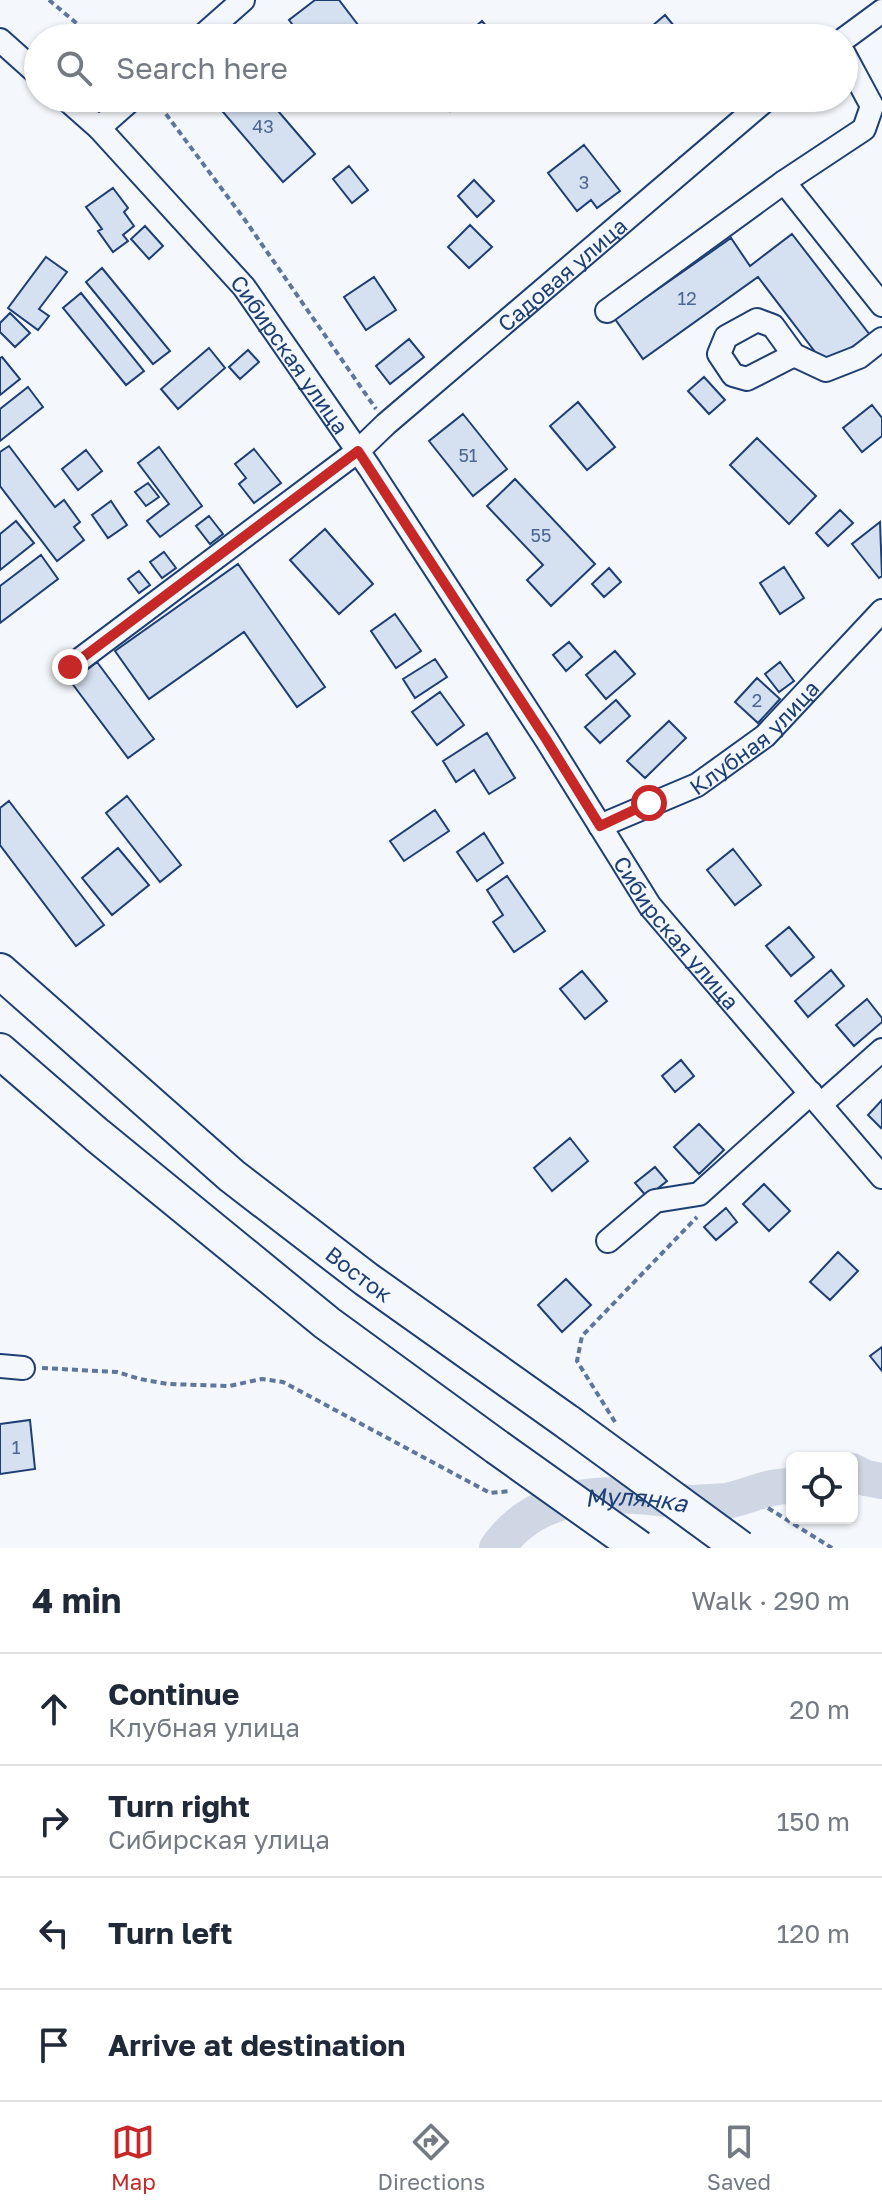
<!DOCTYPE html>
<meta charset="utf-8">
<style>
body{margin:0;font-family:"Golos Text",sans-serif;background:#f2f2f3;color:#1f2937}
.controls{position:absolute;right:24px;bottom:24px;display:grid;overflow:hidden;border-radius:12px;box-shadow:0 2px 6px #0004}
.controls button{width:72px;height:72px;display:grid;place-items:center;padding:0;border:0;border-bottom:2px solid #e0e1e3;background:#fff;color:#1f2937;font:40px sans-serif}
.stop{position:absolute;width:24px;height:24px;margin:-18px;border:6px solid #c62828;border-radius:50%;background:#fff}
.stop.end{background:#c62828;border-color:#fff;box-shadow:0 2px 8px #0008}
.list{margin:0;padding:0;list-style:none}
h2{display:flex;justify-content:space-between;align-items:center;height:104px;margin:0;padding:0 32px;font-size:34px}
h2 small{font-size:26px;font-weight:400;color:#747a83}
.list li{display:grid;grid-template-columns:52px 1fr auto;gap:24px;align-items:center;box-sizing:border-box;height:112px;padding:0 32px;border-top:2px solid #e0e1e3}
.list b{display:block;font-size:30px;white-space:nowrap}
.list p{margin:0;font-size:26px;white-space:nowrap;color:#747a83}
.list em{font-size:26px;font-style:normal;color:#747a83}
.icon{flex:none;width:44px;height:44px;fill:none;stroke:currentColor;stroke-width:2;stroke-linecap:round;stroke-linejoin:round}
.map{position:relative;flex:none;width:882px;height:1548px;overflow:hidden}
.search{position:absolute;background:#fff;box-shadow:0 2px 6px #0004;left:24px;right:24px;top:24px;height:88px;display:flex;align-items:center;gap:20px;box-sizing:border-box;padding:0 28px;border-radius:44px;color:#747a83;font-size:30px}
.sheet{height:552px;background:#fff}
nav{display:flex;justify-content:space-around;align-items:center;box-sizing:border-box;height:112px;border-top:2px solid #e0e1e3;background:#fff;font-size:22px;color:#747a83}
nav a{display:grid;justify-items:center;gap:4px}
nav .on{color:#c62828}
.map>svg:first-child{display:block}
</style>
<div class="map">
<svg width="882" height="1548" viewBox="0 0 882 1548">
<rect width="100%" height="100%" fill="#f4f7fb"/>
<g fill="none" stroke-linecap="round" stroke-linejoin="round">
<g stroke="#cfd7e4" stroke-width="36">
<path d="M852,1471L866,1478L882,1481"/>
<path id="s1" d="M497,1548C535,1494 598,1491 659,1498C671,1499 683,1503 695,1503C705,1502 716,1502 726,1501C749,1497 768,1485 792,1486"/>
</g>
</g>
<path fill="#d5e0f0" stroke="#1d3f73" stroke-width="2" d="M315,0H339L368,38H303L289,20Z
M665,15L684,38H662L652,26Z
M482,21L496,38H462Z
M211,98H267L315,154L283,182Z
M439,98H466L450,111Z
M584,145L620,191L597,208L591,200L577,211L548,173Z
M349,166L368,190L352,203L333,179Z
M474,180L494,201L477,217L458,196Z
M113,188L128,208L124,212L134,226L123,235L128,241L113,252L98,231L102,229L86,207Z
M470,225L492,247L469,268L448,247Z
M145,226L163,246L149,259L131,239Z
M792,234L870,335L825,365L758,277L643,359L615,319L731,238L750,266Z
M46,257L67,272L39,309L49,316L38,330L8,308Z
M102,268L170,351L153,364L86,282Z
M374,277L396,310L366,330L344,297Z
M81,293L144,371L126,385L63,308Z
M10,313L30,333L15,347L0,332V323Z
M409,339L424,357L390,384L376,366Z
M209,348L225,368L178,409L161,389Z
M248,350L259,362L240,379L229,367Z
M2,357L20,379L0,395V358Z
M704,377L725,400L709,414L688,391Z
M28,387L43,407L0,441V409Z
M578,402L615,447L587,470L550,426Z
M872,405L882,418V436L862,452L843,428Z
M463,414L507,469L473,496L429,441Z
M757,438L816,496L789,524L730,465Z
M9,446L55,507L64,500L80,522L74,527L84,540L57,561L0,486V452Z
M159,447L202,506L160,537L147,521L169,504L138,463Z
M254,449L281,483L254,503L239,484L246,478L235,464Z
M86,450L102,471L78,490L62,469Z
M515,479L595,564L551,606L527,580L543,565L487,506Z
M148,483L159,497L146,506L135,492Z
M111,501L127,525L108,538L92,515Z
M840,510L853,523L828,546L816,533Z
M209,516L223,534L210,544L196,526Z
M16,521L34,543L0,570V534Z
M880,522L882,576L879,578L852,544Z
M325,529L373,584L339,614L290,560Z
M164,552L176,568L162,578L150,562Z
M41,555L58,579L0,623V586Z
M238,564L325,687L297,707L244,632L149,699L115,651Z
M784,567L804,598L780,614L760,583Z
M609,568L621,582L604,597L592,584Z
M139,571L150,585L139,593L128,579Z
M395,614L421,651L396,668L371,631Z
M569,642L582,657L566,671L553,655Z
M615,651L635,674L606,699L586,675Z
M435,659L447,677L415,698L403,679Z
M97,662L154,739L128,758L71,682Z
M780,662L794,681L779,692L765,674Z
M757,678L780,699L758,723L735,702Z
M440,692L464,725L437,745L412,712Z
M616,700L630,716L600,743L585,727Z
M669,721L686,738L645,778L627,761Z
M487,733L515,778L489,794L474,770L456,782L443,761Z
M127,796L181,865L160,882L106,813Z
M9,801L104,925L76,946L0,845V808Z
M435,810L449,831L404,861L390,841Z
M484,833L503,863L477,881L457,852Z
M118,848L149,885L112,915L82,878Z
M733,849L761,885L735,905L707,870Z
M507,876L545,931L514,952L493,922L503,915L487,890Z
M789,927L814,957L791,976L766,946Z
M831,970L844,986L808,1017L795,1001Z
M582,971L607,1001L585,1019L560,989Z
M867,999L882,1018V1022L854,1046L836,1025Z
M681,1060L694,1076L675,1092L662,1076Z
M882,1100V1126L881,1128L868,1115Z
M699,1124L724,1150L699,1174L674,1147Z
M570,1138L588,1161L552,1191L534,1168Z
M655,1167L667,1181L647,1197L635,1183Z
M764,1184L790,1211L769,1231L743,1204Z
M726,1208L737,1222L716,1240L704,1227Z
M838,1252L858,1271L830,1300L810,1282Z
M566,1279L591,1305L562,1332L538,1305Z
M882,1347V1371L870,1356Z
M30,1420L35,1469L0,1474V1424Z"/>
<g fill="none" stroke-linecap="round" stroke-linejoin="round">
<g stroke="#1d3f73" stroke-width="26">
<g id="minor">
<path d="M200,38L243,0"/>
<path d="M844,39L882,11"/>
<path d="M0,40L38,74"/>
<path d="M844,54L872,106L864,129L784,182L882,305"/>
<path id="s2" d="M65,98L99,128L244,287L369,467L546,739L650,906L882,1177"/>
<path d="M99,128L133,98"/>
<path d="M607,311L784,182"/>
<path d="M794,355L747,379L733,375L719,354L726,337L757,320L773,326L794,355L826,370L859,357L882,339"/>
<path id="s3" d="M70,667L358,451L386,424L768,98"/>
<path id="s4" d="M600,826L697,785L765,736L882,611"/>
<path d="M821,1104L882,1050"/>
<path d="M608,1241L655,1201L699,1194L811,1093"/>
<path d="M0,1366L23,1368"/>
</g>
</g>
<g stroke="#1d3f73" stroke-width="38">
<g id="highway">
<path id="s5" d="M0,971L232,1176L366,1279L569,1423"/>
<path d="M0,1051L97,1135L327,1323L497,1447"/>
</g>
</g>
<path stroke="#5e769c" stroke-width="4" stroke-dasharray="6 4" stroke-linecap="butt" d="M49,0L94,38
M154,98L245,220L376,409
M42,1368L117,1372L140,1379L168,1384L229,1386L262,1379L283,1382L490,1493L511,1491
M615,1422L577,1361L582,1336L697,1217
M768,1508L832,1548"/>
<use href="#minor" stroke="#f4f7fb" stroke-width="22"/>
<use href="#highway" stroke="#f4f7fb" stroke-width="34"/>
<g stroke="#1d3f73" stroke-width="38" stroke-linecap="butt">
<path id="highway-bridge" d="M569,1423L740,1548
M497,1447L639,1548"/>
</g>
<use href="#highway-bridge" stroke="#f4f7fb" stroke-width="34"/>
</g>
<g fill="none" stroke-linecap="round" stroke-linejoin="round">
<path stroke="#c62828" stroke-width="10" d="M70,667L358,451L546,739L600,826L649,803"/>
</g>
<g text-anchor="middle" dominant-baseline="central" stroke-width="6" stroke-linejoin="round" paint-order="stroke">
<g font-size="18" fill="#4b6792">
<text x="263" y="126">43</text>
<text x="584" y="182">3</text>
<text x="687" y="298">12</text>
<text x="468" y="455">51</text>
<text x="541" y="535">55</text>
<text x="757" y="700">2</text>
<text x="16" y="1447">1</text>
</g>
<g font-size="22" fill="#1d3f73" stroke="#f4f7fb">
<text stroke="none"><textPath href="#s3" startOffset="630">Садовая улица</textPath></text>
<text stroke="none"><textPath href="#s2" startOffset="342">Сибирская улица</textPath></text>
<text stroke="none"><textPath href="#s4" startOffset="180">Клубная улица</textPath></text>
<text stroke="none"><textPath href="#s2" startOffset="1038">Сибирская улица</textPath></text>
<text stroke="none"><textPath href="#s5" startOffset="470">Восток</textPath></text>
</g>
<g font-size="24" font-style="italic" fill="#1d3f73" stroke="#f4f7fb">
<text stroke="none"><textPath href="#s1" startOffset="156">Мулянка</textPath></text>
</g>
</g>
</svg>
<div class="controls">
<button><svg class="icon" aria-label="locate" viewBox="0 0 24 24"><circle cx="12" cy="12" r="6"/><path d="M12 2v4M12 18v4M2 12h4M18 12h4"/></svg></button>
</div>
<div class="stop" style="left:649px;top:803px"></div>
<div class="stop end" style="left:70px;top:667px"></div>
<div class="search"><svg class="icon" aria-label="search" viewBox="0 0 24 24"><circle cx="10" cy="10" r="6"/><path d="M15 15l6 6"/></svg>Search here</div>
</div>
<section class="sheet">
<h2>4 min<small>Walk · 290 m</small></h2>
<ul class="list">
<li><svg class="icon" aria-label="ahead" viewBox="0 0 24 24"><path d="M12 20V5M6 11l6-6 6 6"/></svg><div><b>Continue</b><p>Клубная улица</p></div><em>20 m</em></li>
<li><svg class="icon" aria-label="right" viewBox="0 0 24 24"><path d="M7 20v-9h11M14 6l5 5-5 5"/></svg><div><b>Turn right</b><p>Сибирская улица</p></div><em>150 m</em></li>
<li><svg class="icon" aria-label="left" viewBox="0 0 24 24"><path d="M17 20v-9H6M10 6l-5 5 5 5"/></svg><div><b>Turn left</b></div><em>120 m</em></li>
<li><svg class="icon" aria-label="arrive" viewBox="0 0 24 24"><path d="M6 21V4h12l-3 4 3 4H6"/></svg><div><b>Arrive at destination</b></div></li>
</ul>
</section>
<nav>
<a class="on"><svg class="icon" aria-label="map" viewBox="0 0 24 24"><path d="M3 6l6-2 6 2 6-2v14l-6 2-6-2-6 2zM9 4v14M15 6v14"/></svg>Map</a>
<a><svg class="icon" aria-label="directions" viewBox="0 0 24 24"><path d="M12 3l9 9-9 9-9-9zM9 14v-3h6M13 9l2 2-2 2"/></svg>Directions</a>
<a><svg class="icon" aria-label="saved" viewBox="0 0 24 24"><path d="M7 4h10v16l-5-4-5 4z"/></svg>Saved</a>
</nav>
